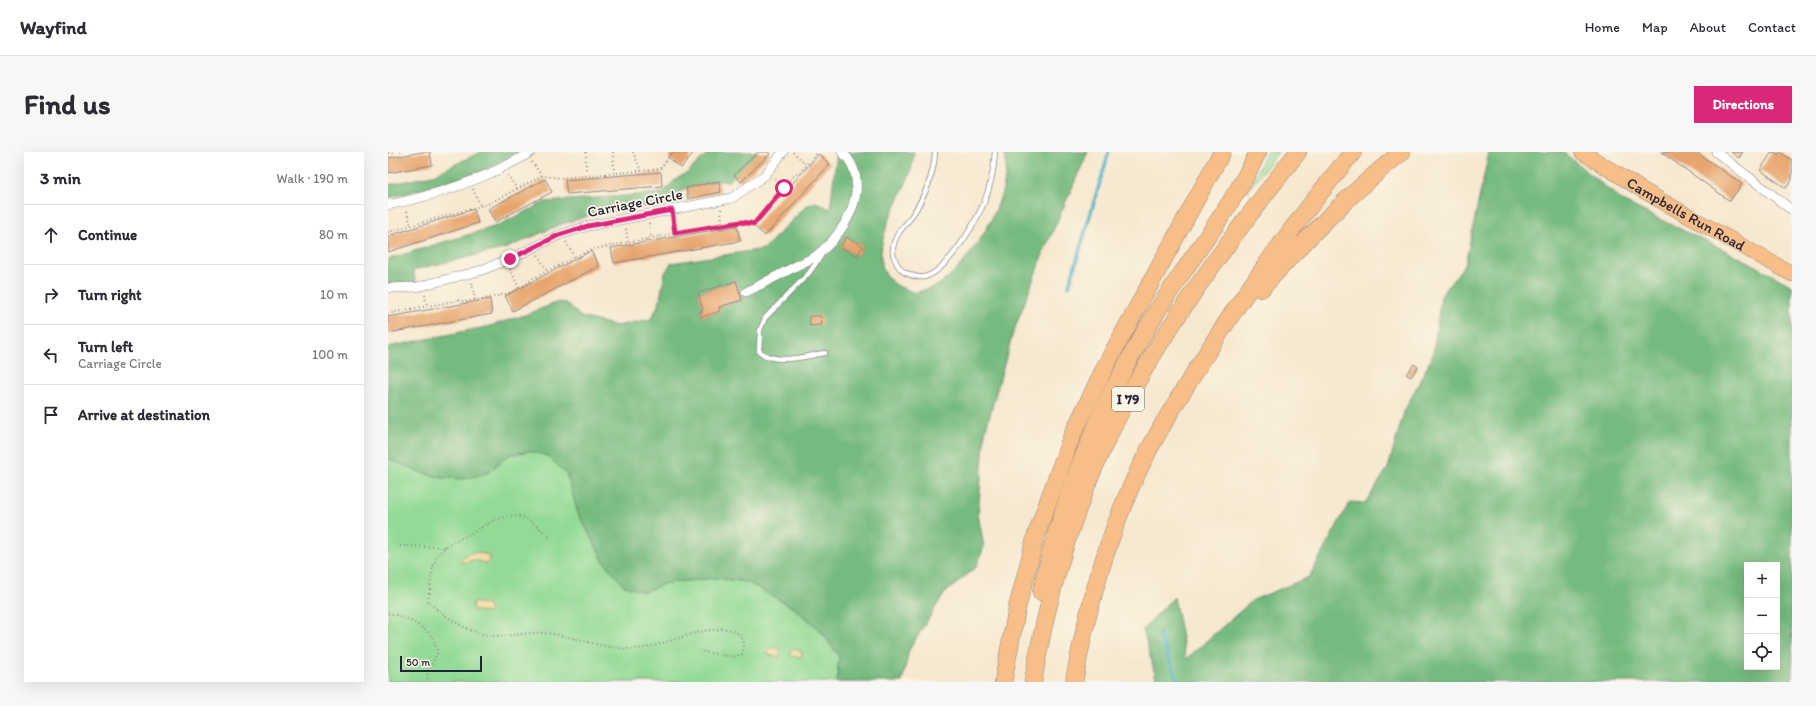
<!DOCTYPE html>
<meta charset="utf-8">
<style>
body{margin:0;font-family:Itim,sans-serif;background:#f7f7f7;color:#2b2b33}
.controls{position:absolute;right:12px;bottom:12px;display:grid;overflow:hidden;border-radius:0px;box-shadow:0 4px 16px #0002}
.controls button{width:36px;height:36px;display:grid;place-items:center;padding:0;border:0;border-bottom:1px solid #e1e1e2;background:#fff;color:#2b2b33;font:20px sans-serif}
.scale{position:absolute;left:12px;bottom:10px;width:82px;box-sizing:border-box;padding-left:4px;border:2px solid #22223b;border-top:0;font-size:11px;line-height:14px;white-space:nowrap;color:#22223b;-webkit-text-stroke:3px #fcf5e5;paint-order:stroke}
.stop{position:absolute;width:12px;height:12px;margin:-9px;border:3px solid #db2777;border-radius:50%;background:#fff}
.stop.end{background:#db2777;border-color:#fff;box-shadow:0 1px 4px #0008}
.list{margin:0;padding:0;list-style:none}
h2{display:flex;justify-content:space-between;align-items:center;height:52px;margin:0;padding:0 16px;font-size:17px}
h2 small{font-size:13px;font-weight:400;color:#7c7c81}
.list li{display:grid;grid-template-columns:26px 1fr auto;gap:12px;align-items:center;box-sizing:border-box;height:60px;padding:0 16px;border-top:1px solid #e1e1e2}
.list b{display:block;font-size:15px;white-space:nowrap}
.list p{margin:0;font-size:13px;white-space:nowrap;color:#7c7c81}
.list em{font-size:13px;font-style:normal;color:#7c7c81}
.icon{flex:none;width:22px;height:22px;fill:none;stroke:currentColor;stroke-width:2;stroke-linecap:round;stroke-linejoin:round}
.map{position:relative;flex:none;width:1404px;height:530px;overflow:hidden;border-radius:0px}
header{display:flex;align-items:center;gap:24px;box-sizing:border-box;height:56px;padding:0 20px;background:#fff;border-bottom:1px solid #e1e1e2}
header strong{font-size:19px}
nav{display:flex;gap:22px;margin-inline-start:auto;font-size:14px}
.intro{display:flex;align-items:center;justify-content:space-between;box-sizing:border-box;height:96px;padding:0 24px}
h1{margin:0;font-size:28px}
.button{padding:10px 18px;border-radius:0px;background:#db2777;color:#fff;font-size:14px;font-weight:700}
main{display:flex;gap:24px;padding:0 24px}
aside{flex:1;background:#fff;border-radius:0px;box-shadow:0 4px 16px #0002}
.map>svg:first-child{display:block}
</style>
<header>
<strong>Wayfind</strong>
<nav><a>Home</a><a>Map</a><a>About</a><a>Contact</a></nav>
</header>
<div class="intro"><h1>Find us</h1><a class="button">Directions</a></div>
<main>
<aside>
<h2>3 min<small>Walk · 190 m</small></h2>
<ul class="list">
<li><svg class="icon" aria-label="ahead" viewBox="0 0 24 24"><path d="M12 20V5M6 11l6-6 6 6"/></svg><div><b>Continue</b></div><em>80 m</em></li>
<li><svg class="icon" aria-label="right" viewBox="0 0 24 24"><path d="M7 20v-9h11M14 6l5 5-5 5"/></svg><div><b>Turn right</b></div><em>10 m</em></li>
<li><svg class="icon" aria-label="left" viewBox="0 0 24 24"><path d="M17 20v-9H6M10 6l-5 5 5 5"/></svg><div><b>Turn left</b><p>Carriage Circle</p></div><em>100 m</em></li>
<li><svg class="icon" aria-label="arrive" viewBox="0 0 24 24"><path d="M6 21V4h12l-3 4 3 4H6"/></svg><div><b>Arrive at destination</b></div></li>
</ul>
</aside>
<div class="map">
<svg width="1404" height="530" viewBox="0 0 1404 530">
<rect width="100%" height="100%" fill="#fcf5e5"/>
<filter id="ink" filterUnits="userSpaceOnUse"><feTurbulence type="fractalNoise" baseFrequency=".025" numOctaves="2"/><feDisplacementMap in="SourceGraphic" scale="8" xChannelSelector="R" yChannelSelector="G"/><feConvolveMatrix kernelMatrix="1 2 1 2 8 2 1 2 1" color-interpolation-filters="sRGB"/></filter>
<filter id="wash" filterUnits="userSpaceOnUse"><feTurbulence type="fractalNoise" baseFrequency=".012" numOctaves="4" result="noise"/><feDisplacementMap in="SourceGraphic" scale="16" xChannelSelector="R" yChannelSelector="G"/><feGaussianBlur stdDeviation="0.9" result="paint"/><feColorMatrix in="noise" values="0 0 0 0 0 0 0 0 0 0 0 0 0 0 0 0 0 1.4 0 .05"/><feComposite in="paint" operator="in"/></filter>
<g filter="url(#wash)">
<rect width="100%" height="100%" fill="#f6e8cf"/>
<path fill="#92da95" stroke="#5a7e68" d="M879,0H890L859,40Z
M142,299L160,304L179,323L190,361L256,440L278,431L328,426L359,430L406,456L432,478L451,504L449,530H0V306L28,319L99,321L121,303Z"/>
<path fill="#75ba7e" stroke="#4c6e5c" fill-rule="evenodd" d="M93,0H131C93,25 44,34 0,46V33L45,23Z
M321,0H370L341,29H331L298,36L293,39V49L203,63L171,73L119,96L25,118L29,135L0,132V107L109,74L157,50L274,41L288,27L299,21Z
M449,0H526C525,8 524,17 521,24C510,52 473,108 507,132C512,136 521,138 527,141C534,138 544,137 550,133C584,111 628,40 616,0H700L656,99L624,184L597,280L590,362L596,395L588,415L556,442L521,498L514,530H449L451,504L432,478L406,456L359,430L328,426L278,431L256,440L236,434L216,410L190,361L179,323L160,304L142,299L121,303L99,321L76,327L54,326L28,319L0,306V195L102,174L137,163L170,150L178,151L193,165L229,174L263,167L271,152L277,121L283,111L376,97L418,54L428,50L442,57ZM458,85L475,94L469,104L453,95ZM348,129L354,148L331,155L332,160L314,165L312,159L315,158L310,141Z
M1101,0H1175L1236,50L1361,110L1404,134V530H769L755,477L786,445L798,507L865,448L921,425L962,350L977,351L1000,316L1016,260L1045,203L1053,144L1077,112ZM1359,413H1389V515H1359Z"/>
<path fill="#eeda9e" stroke="#887e6c" d="M87,400L101,403L102,408L98,412L87,408L73,411V407L79,402Z
M85,450L99,453L102,458L100,461L84,458Z
M382,496H392V505L381,503L379,500Z
M405,496L414,500L413,505L402,504L403,498Z"/>
<g fill="none" stroke-linecap="round" stroke-linejoin="round">
<path stroke="#40abbf" stroke-width="3.5" d="M681,134L721,0
M771,482L790,530"/>
</g>
<g id="blocks">
<path fill="#e7a46c" d="M35,0H42L44,13L0,21V6Z
M285,0H306L293,16L280,5Z
M370,0H380L382,2L353,30L346,23Z
M1273,0H1308L1354,32L1342,49Z
M1343,0H1355L1351,6Z
M1384,0L1391,2L1392,0L1404,8V28L1398,36L1372,18Z
M431,2L442,12L377,84L366,74Z
M273,20L274,34L179,42L177,28Z
M157,27L164,40L107,70L100,57Z
M331,29L333,40L300,47L298,36Z
M86,57L90,71L0,100V84Z
M349,74L352,89L226,111L223,96Z
M458,85L475,94L469,104L453,95Z
M203,99L211,114L125,159L117,144Z
M348,129L354,148L331,155L332,159L314,165L312,159L315,158L310,141Z
M102,147L104,162L0,181V165Z
M421,164H433L434,173L422,174Z
M1026,212L1030,215L1023,225L1018,222Z"/>
</g>
</g>
<g filter="url(#ink)">
<use href="#blocks" fill-opacity="0" stroke="#8c8585" stroke-width="1"/>
<g fill="none" stroke-linecap="round" stroke-linejoin="round">
<g stroke="#8c8585" stroke-width="6">
<path id="service" d="M547,0C546,23 536,46 523,65C516,75 506,83 505,96C504,104 509,115 516,120C522,123 530,126 536,125C559,120 586,73 595,53C602,37 606,17 607,0
M433,104L421,121L377,166L372,178L371,199C387,214 418,204 437,201"/>
</g>
<g stroke="#8c8585" stroke-width="10">
<path id="minor" d="M1328,0L1404,58
M0,53C49,43 100,26 143,0
M0,136L29,135L91,119L122,107L171,83L200,74L344,46L377,23L395,0
M358,140C376,131 393,122 410,113C416,110 424,107 429,103C459,80 486,30 454,0"/>
</g>
<g stroke="#8c8585" stroke-width="16">
<g id="primary">
<path id="s1" d="M1194,0L1256,39L1404,122"/>
</g>
</g>
<g stroke="#8c8585" stroke-width="18">
<path id="motorway" d="M873,137C917,88 962,41 1014,0
M653,440C675,341 715,247 768,161C801,107 843,58 870,0
M615,530L629,456L648,383L683,286L719,211L834,0
M645,530C662,427 694,326 746,235C793,152 851,75 910,0
M686,530C697,468 713,407 737,349C755,304 780,263 805,223C853,145 907,70 965,0"/>
</g>
<path stroke="#8c8585" stroke-width="2" stroke-dasharray="1 3" stroke-linecap="butt" d="M12,0H15
M198,0V24
M225,0L226,20
M245,0L253,19
M405,0L419,13
M0,1L7,0
M144,10L154,24
M120,23L129,37
M387,27L396,35
M85,37L92,53
M333,57L334,74
M19,59L23,74
M285,67L287,80
M261,71L263,85
M238,77L240,91
M0,80L100,52L154,24L175,26L272,17L284,0
M178,90L187,106
M150,103L159,119
M122,117L131,136
M84,131L87,148
M37,143L39,154
M0,163L7,160L72,148L77,150C99,145 127,145 144,127L202,98L314,76L353,70L366,72L405,25L412,21L430,0
M161,385C156,380 151,375 145,371C123,353 98,373 78,384C68,389 54,394 49,405C42,418 43,436 40,450C57,464 80,481 103,484C120,485 138,480 155,481C185,483 213,497 244,497C272,496 296,481 323,478C328,478 334,476 338,477C352,479 360,489 354,502L345,505L311,499
M12,394L58,395
M0,461C13,463 36,474 44,485C46,489 48,495 50,500L39,521L40,530"/>
<use href="#service" stroke="#fff" stroke-width="4.5"/>
<use href="#minor" stroke="#fff" stroke-width="9"/>
<use href="#primary" stroke="#f7be87" stroke-width="15"/>
<use href="#motorway" stroke="#f7be87" stroke-width="17"/>
</g>
</g>
<g fill="none" stroke-linecap="round" stroke-linejoin="round" filter="url(#ink)">
<path stroke="#db2777" stroke-width="5" d="M122,107L171,83L200,74L284,58L287,81L353,70L366,72L396,36"/>
</g>
<g text-anchor="middle" dominant-baseline="central" stroke-width="3.5" stroke-linejoin="round" paint-order="stroke">
<rect fill="#fcf5e5" stroke="#63616e" stroke-width="1" x="724" y="235" width="32" height="24" rx="3"/>
<g font-size="14" font-weight="bold" fill="#22223b">
<text x="740" y="247">I 79</text>
</g>
<g font-size="15" fill="#22223b" stroke="#fcf5e5">
<text transform="translate(247 51) rotate(-11)">Carriage Circle</text>
<text stroke="none"><textPath href="#s1" startOffset="121">Campbells Run Road</textPath></text>
</g>
</g>
</svg>
<div class="controls">
<button>+</button>
<button>−</button>
<button><svg class="icon" aria-label="locate" viewBox="0 0 24 24"><circle cx="12" cy="12" r="6"/><path d="M12 2v4M12 18v4M2 12h4M18 12h4"/></svg></button>
</div>
<div class="scale">50 m</div>
<div class="stop" style="left:396px;top:36px"></div>
<div class="stop end" style="left:122px;top:107px"></div>
</div>
</main>
